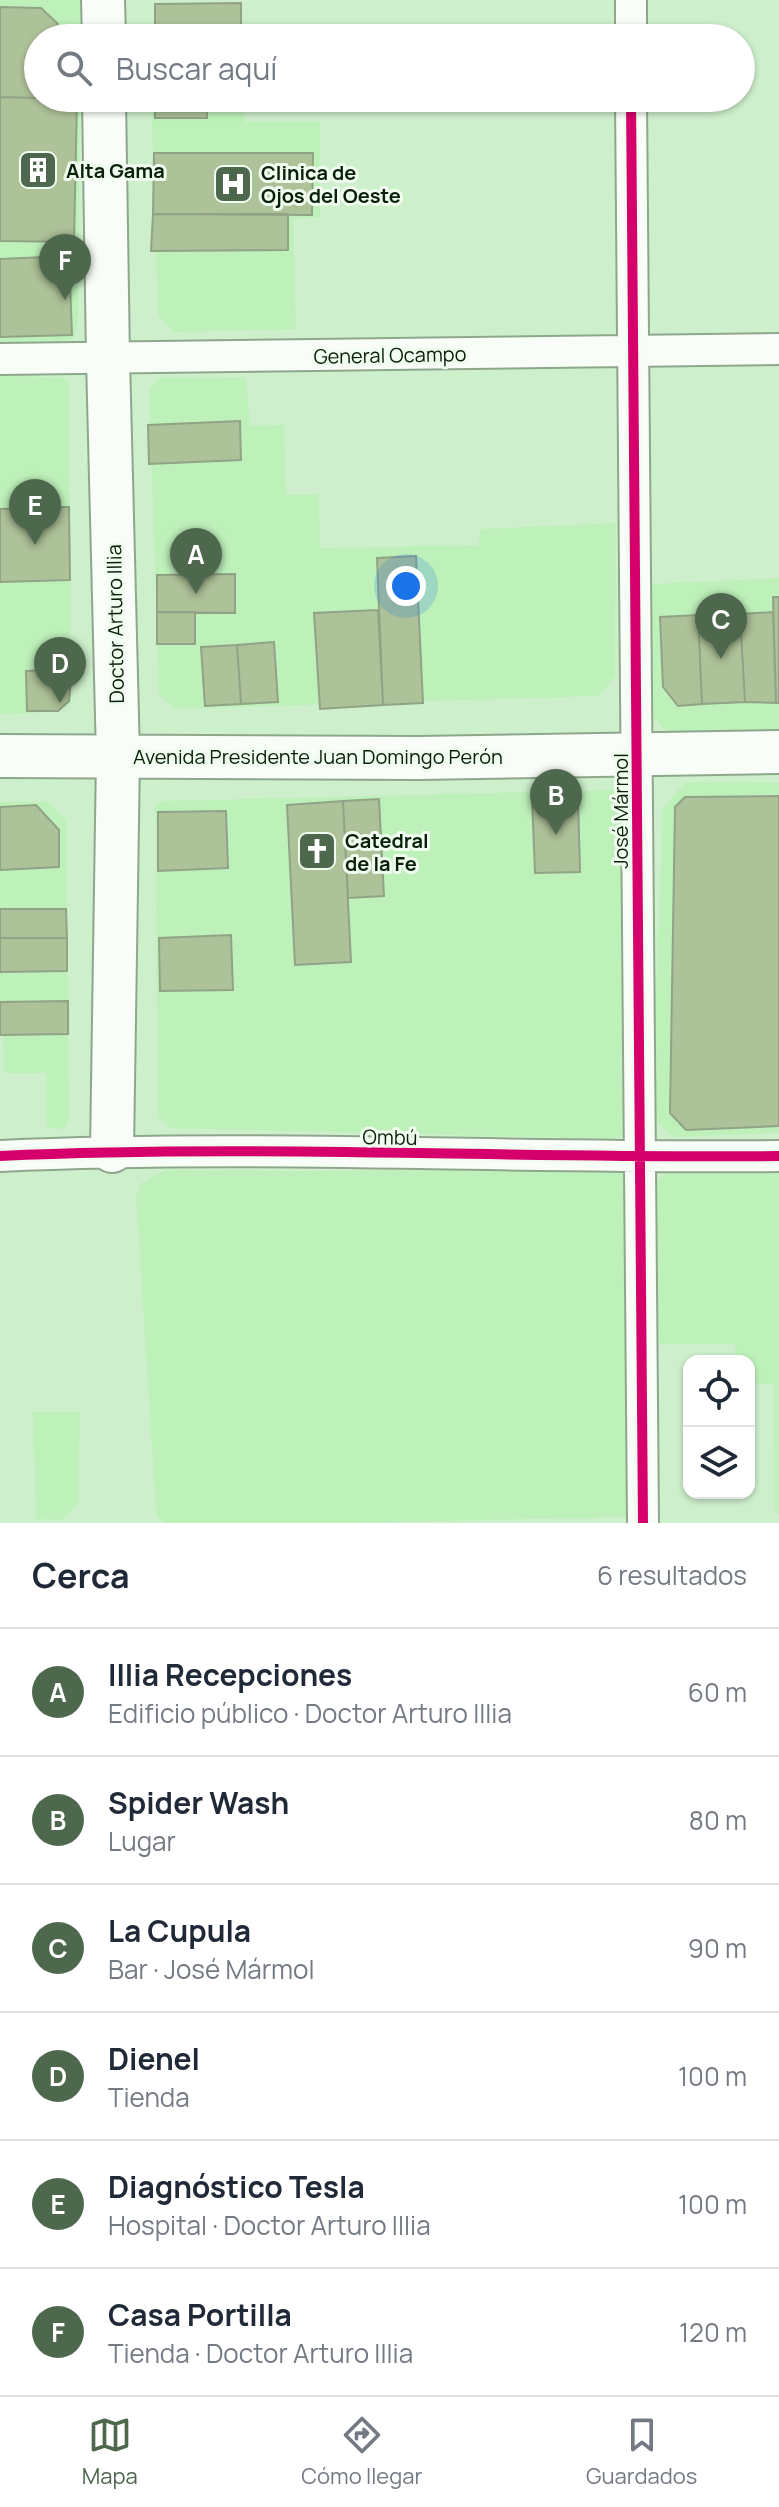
<!DOCTYPE html>
<html lang="es">
<meta charset="utf-8">
<style>
body{margin:0;font-family:Manrope,sans-serif;background:#f6f6f7;color:#1f2937}
.controls{position:absolute;right:24px;bottom:24px;display:grid;overflow:hidden;border-radius:16px;box-shadow:0 2px 6px #0004}
.controls button{width:72px;height:72px;display:grid;place-items:center;padding:0;border:0;border-bottom:2px solid #e0e1e3;background:#fff;color:#1f2937;font:40px sans-serif}
.you{position:absolute;left:406px;top:586px;width:28px;height:28px;margin:-20px;border:6px solid #fff;border-radius:50%;background:#1a73e8;box-shadow:0 0 0 12px #1a73e833}
.badge{display:grid;place-items:center;width:52px;height:52px;border-radius:50%;background:#4e684d;color:#fff;font-size:26px;font-weight:700}
.pin{position:absolute;translate:-50% -66px;filter:drop-shadow(0 2px 4px #0008)}
.pin::after{content:'';position:absolute;top:42px;width:28px;height:24px;background:inherit;clip-path:polygon(0 0,100% 0,50% 100%)}
.list{margin:0;padding:0;list-style:none}
h2{display:flex;justify-content:space-between;align-items:center;height:104px;margin:0;padding:0 32px;font-size:34px}
h2 small{font-size:26px;font-weight:400;color:#747a83}
.list li{display:grid;grid-template-columns:52px 1fr auto;gap:24px;align-items:center;box-sizing:border-box;height:128px;padding:0 32px;border-top:2px solid #e0e1e3}
.list b{display:block;font-size:30px;white-space:nowrap}
.list p{margin:0;font-size:26px;white-space:nowrap;color:#747a83}
.list em{font-size:26px;font-style:normal;color:#747a83}
.icon{flex:none;width:44px;height:44px;fill:none;stroke:currentColor;stroke-width:2;stroke-linecap:round;stroke-linejoin:round}
.map{position:relative;flex:none;width:779px;height:1523px;overflow:hidden}
.search{position:absolute;background:#fff;box-shadow:0 2px 6px #0004;left:24px;right:24px;top:24px;height:88px;display:flex;align-items:center;gap:20px;box-sizing:border-box;padding:0 28px;border-radius:44px;color:#747a83;font-size:30px}
.sheet{height:872px;background:#fff}
nav{display:flex;justify-content:space-around;align-items:center;box-sizing:border-box;height:112px;border-top:2px solid #e0e1e3;background:#fff;font-size:22px;color:#747a83}
nav a{display:grid;justify-items:center;gap:4px}
nav .on{color:#4e684d}
.map>svg:first-child{display:block}
</style>
<div class="map">
<svg width="779" height="1523" viewBox="0 0 779 1523">
<rect width="100%" height="100%" fill="#ceefcc"/>
<path fill="#bef1ba" d="M0,0H80L81,4V38H38V98H80L78,326L73,339L64,343H0Z
M151,98H243L245,122H320V217L293,219L296,329L175,332L158,315Z
M0,375L66,378L69,385L71,703L58,712L0,714Z
M246,377L250,426L284,425L286,495H319L320,548L479,545L480,529L616,523L615,676L599,696L175,709L159,695L149,388L161,378Z
M779,578V730L673,733L663,728L653,717L649,707L650,584Z
M685,782L779,783V1133L677,1137L667,1133L651,1114L663,808Z
M614,790L622,797L634,1119L629,1131L615,1139L169,1128L158,1117L155,807L163,801Z
M0,802H49L66,820L69,1120L64,1129L47,1128L46,1073H4L3,1035H0Z
M615,1166L630,1173V1517L350,1523H167L160,1520L156,1514L136,1196L141,1183L165,1170L320,1171Z
M675,1168H779V1514H775L773,1384H749V1361H736L735,1344H654V1189L657,1180Z
M33,1412H80L78,1505L62,1520L36,1519Z"/>
<path fill="#adc298" stroke="#90a385" stroke-width="2" d="M241,3V38H155V4Z
M0,7L41,8L58,24V38H38V98L0,97Z
M0,97L77,99L74,242L0,241Z
M155,98H207V118H155Z
M154,153H313L312,215L153,214Z
M153,214H288V250L151,251Z
M69,256L72,335L0,337V259Z
M240,421L241,460L149,464L148,425Z
M69,507L70,580L0,582V509Z
M416,556L423,703L383,705L377,558Z
M235,574V613L157,612V575Z
M773,597H779V703H776Z
M378,610L383,705L320,709L314,613Z
M157,612H195V644H157Z
M773,612L776,703L745,702L740,614Z
M740,614L745,702L702,704L698,615Z
M698,615L702,704L678,706L663,687L660,617Z
M274,642L278,702L241,704L237,645Z
M237,645L241,704L205,706L201,647Z
M72,669L69,701L58,711H27L26,671Z
M578,796L580,872L535,873L532,798Z
M779,796V1126L686,1130L670,1113L675,807L685,797Z
M379,799L384,896L348,898L343,801Z
M343,801L351,962L295,965L287,805Z
M36,805L59,830V867L0,870V807Z
M226,811L228,868L158,871V812Z
M0,909H66L67,938H0Z
M231,935L233,990L160,991L159,938Z
M0,938H67V971L0,972Z
M68,1001V1034L0,1035V1002Z"/>
<g fill="none" stroke-linecap="round" stroke-linejoin="round">
<g stroke="#8ea78c" stroke-width="34">
<path id="street" d="M631,0V38
M631,98L643,1523
M0,359L779,349
M0,1156C259,1144 519,1159 779,1156"/>
</g>
<g stroke="#8ea78c" stroke-width="46">
<path id="secondary" d="M103,0L104,38
M104,98L108,359L118,756L112,1151
M0,756L419,758L779,752"/>
</g>
<use href="#street" stroke="#f8fdf7" stroke-width="30"/>
<use href="#secondary" stroke="#f8fdf7" stroke-width="42"/>
<g stroke="#f0fcef" stroke-width="15">
<path id="cycleway" d="M631,98L643,1523
M0,1156C259,1144 519,1159 779,1156"/>
</g>
<use href="#cycleway" stroke="#d6006c" stroke-width="10"/>
</g>
<defs>
<g id="building-square" transform="scale(2)"><rect x="-9" y="-9" width="18" height="18" rx="4" fill="#4e684d" stroke="#f0fcef"/><path d="M-4-6H4V6H1V3H-1V6H-4ZM-2.5-4.3h1.7v1.8h-1.7ZM.8-4.3h1.7v1.8H.8ZM-2.5-1h1.7V.8h-1.7ZM.8-1h1.7V.8H.8Z" fill="#fff"/></g>
<g id="hospital-square" transform="scale(2)"><rect x="-9" y="-9" width="18" height="18" rx="4" fill="#4e684d" stroke="#f0fcef"/><path d="M-5-5h3v3.5h4V-5h3V5h-3V1.5h-4V5h-3Z" fill="#fff"/></g>
<g id="church-square" transform="scale(2)"><rect x="-9" y="-9" width="18" height="18" rx="4" fill="#4e684d" stroke="#f0fcef"/><path d="M-1.2-6h2.4v3.5h3.3v2.4h-3.3V6h-2.4V-.1h-3.3v-2.4h3.3Z" fill="#fff"/></g>
</defs>
<g fill-rule="evenodd">
<use href="#building-square" x="38" y="170"/>
<use href="#hospital-square" x="233" y="184"/>
<use href="#church-square" x="317" y="851"/>
</g>
<g text-anchor="middle" dominant-baseline="central" stroke-width="6" stroke-linejoin="round" paint-order="stroke">
<g font-size="20" font-weight="bold" fill="#092008" stroke="#f0fcef" text-anchor="start">
<text x="66" y="170">Alta Gama</text>
<text x="261" y="172">Clinica de<tspan x="261" dy="23">Ojos del Oeste</tspan></text>
<text x="345" y="840">Catedral<tspan x="345" dy="23">de la Fe</tspan></text>
</g>
<g font-size="20" fill="#092008" stroke="#f0fcef">
<text transform="translate(390 355) rotate(-1)">General Ocampo</text>
<text transform="translate(115 624) rotate(-91)">Doctor Arturo Illia</text>
<text x="318" y="756">Avenida Presidente Juan Domingo Perón</text>
<text transform="translate(620 811) rotate(-90)">José Mármol</text>
<text transform="translate(390 1137) rotate(1)">Ombú</text>
</g>
</g>
</svg>
<div class="controls">
<button><svg class="icon" aria-label="locate" viewBox="0 0 24 24"><circle cx="12" cy="12" r="6"/><path d="M12 2v4M12 18v4M2 12h4M18 12h4"/></svg></button>
<button><svg class="icon" aria-label="layers" viewBox="0 0 24 24"><path d="M12 4l9 5-9 5-9-5zM3 14l9 5 9-5"/></svg></button>
</div>
<div class="you"></div>
<div class="pin badge" style="left:196px;top:594px">A</div>
<div class="pin badge" style="left:556px;top:835px">B</div>
<div class="pin badge" style="left:721px;top:659px">C</div>
<div class="pin badge" style="left:60px;top:703px">D</div>
<div class="pin badge" style="left:35px;top:545px">E</div>
<div class="pin badge" style="left:65px;top:300px">F</div>
<div class="search"><svg class="icon" aria-label="search" viewBox="0 0 24 24"><circle cx="10" cy="10" r="6"/><path d="M15 15l6 6"/></svg>Buscar aquí</div>
</div>
<section class="sheet">
<h2>Cerca<small>6 resultados</small></h2>
<ul class="list">
<li><span class="badge">A</span><div><b>Illia Recepciones</b><p>Edificio público · Doctor Arturo Illia</p></div><em>60 m</em></li>
<li><span class="badge">B</span><div><b>Spider Wash</b><p>Lugar</p></div><em>80 m</em></li>
<li><span class="badge">C</span><div><b>La Cupula</b><p>Bar · José Mármol</p></div><em>90 m</em></li>
<li><span class="badge">D</span><div><b>Dienel</b><p>Tienda</p></div><em>100 m</em></li>
<li><span class="badge">E</span><div><b>Diagnóstico Tesla</b><p>Hospital · Doctor Arturo Illia</p></div><em>100 m</em></li>
<li><span class="badge">F</span><div><b>Casa Portilla</b><p>Tienda · Doctor Arturo Illia</p></div><em>120 m</em></li>
</ul>
</section>
<nav>
<a class="on"><svg class="icon" aria-label="map" viewBox="0 0 24 24"><path d="M3 6l6-2 6 2 6-2v14l-6 2-6-2-6 2zM9 4v14M15 6v14"/></svg>Mapa</a>
<a><svg class="icon" aria-label="directions" viewBox="0 0 24 24"><path d="M12 3l9 9-9 9-9-9zM9 14v-3h6M13 9l2 2-2 2"/></svg>Cómo llegar</a>
<a><svg class="icon" aria-label="saved" viewBox="0 0 24 24"><path d="M7 4h10v16l-5-4-5 4z"/></svg>Guardados</a>
</nav>
